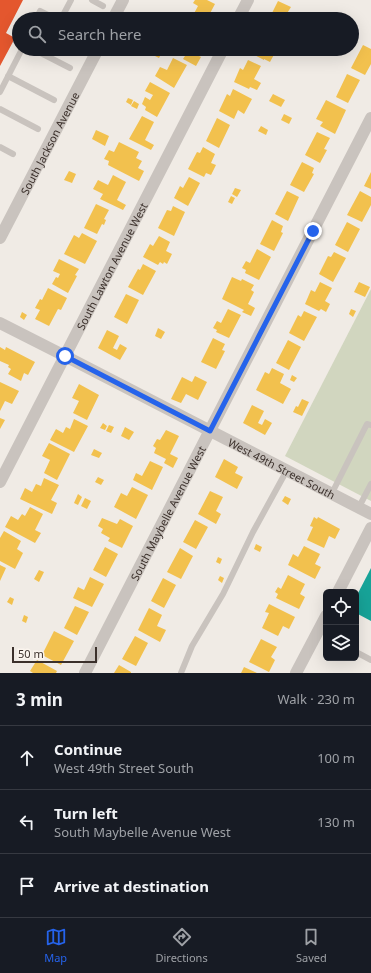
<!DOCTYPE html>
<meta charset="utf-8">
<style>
body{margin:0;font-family:"Noto Sans",sans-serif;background:#242831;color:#f1f3f6}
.controls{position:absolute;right:12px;bottom:12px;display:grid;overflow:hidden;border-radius:6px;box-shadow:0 4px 16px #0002}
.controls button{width:36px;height:36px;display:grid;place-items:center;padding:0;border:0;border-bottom:1px solid #363941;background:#171b24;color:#f1f3f6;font:20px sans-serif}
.scale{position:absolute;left:12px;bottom:10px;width:85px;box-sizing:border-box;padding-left:4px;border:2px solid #3b302b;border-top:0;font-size:11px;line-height:14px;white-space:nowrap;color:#3b302b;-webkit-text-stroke:3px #fbf5ee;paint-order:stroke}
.stop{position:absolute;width:12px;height:12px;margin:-9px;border:3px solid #2563eb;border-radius:50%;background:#fff}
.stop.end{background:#2563eb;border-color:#fff;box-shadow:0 1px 4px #0008}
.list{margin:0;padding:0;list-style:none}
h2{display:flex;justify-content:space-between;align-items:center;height:52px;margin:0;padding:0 16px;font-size:17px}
h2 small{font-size:13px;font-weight:400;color:#9ea1a6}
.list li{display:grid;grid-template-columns:26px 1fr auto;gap:12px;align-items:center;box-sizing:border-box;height:64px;padding:0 16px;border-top:1px solid #363941}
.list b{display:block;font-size:15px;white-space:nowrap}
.list p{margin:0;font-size:13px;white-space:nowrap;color:#9ea1a6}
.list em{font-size:13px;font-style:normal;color:#9ea1a6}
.icon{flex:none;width:22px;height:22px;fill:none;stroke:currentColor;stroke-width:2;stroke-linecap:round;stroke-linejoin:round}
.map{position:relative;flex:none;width:371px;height:673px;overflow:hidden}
.search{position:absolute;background:#171b24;box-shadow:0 4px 16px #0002;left:12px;right:12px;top:12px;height:44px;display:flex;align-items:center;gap:10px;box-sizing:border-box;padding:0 14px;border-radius:22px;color:#9ea1a6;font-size:15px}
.sheet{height:244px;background:#171b24}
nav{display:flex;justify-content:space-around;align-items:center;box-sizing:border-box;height:56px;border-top:1px solid #363941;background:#171b24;font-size:11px;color:#9ea1a6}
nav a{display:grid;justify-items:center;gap:2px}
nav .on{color:#2563eb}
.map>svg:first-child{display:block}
</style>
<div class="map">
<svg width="371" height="673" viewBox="0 0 371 673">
<rect width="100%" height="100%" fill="#f0ebe5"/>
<path fill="#d1d6bf" d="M371,289V501L285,456Z"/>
<path fill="#f2c14e" d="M195,0H207L215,4L207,19H191L198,6L193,3Z
M278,1L291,7L286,15L293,19H269Z
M363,45L371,49V64L365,75L351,68Z
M176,49H197L195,54L201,57L196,66L183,59L185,56L175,51Z
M250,49H277L270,62L264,59V60L249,52Z
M158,50L162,52L159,58L155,56Z
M173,58L187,65L174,88L155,76L160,67L167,70Z
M248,60L261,66L254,79L261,83L257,90L250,87L249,89L234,82L240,68L243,70Z
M347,74L360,80L348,103L336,97Z
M150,82L170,93L157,117L145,110L146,107L142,104L145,97L150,100L153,95L145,91Z
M233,89L252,99L244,114L238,110L234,119L219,111L227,94L230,96Z
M273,94L285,100L281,107L269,101Z
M128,98L133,100L131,105L126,102Z
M326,100L346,110L335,134L320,126L323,122L316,119Z
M134,101L139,104L137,109L131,106Z
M284,114L292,118L289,124L281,120Z
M142,116L154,122L145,140L154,145L151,150L129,139Z
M217,118L230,125L219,148L206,141Z
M261,126L268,130L266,135L258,131Z
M96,130L109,136L105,146L92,139Z
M317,132L330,138L324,149L327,150L320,163L305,155Z
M119,142L139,152L136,158L142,161L138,168L144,171L139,181L108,165L109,161L104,159L109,150L114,152Z
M203,147L215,154L211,163L216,165L211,175L206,173L204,177L188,169L197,152L200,153Z
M302,162L314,168L312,173L314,174L304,192L290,185Z
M69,171L76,174L72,183L64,180Z
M371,172V189L364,186Z
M113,175L126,182L117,200L126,205L123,210L100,199L103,194L93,189L98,180L108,185Z
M189,177L200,183L188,206L174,198L180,186L183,188Z
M235,188L241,190L237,197L232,194Z
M287,191L299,197L288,221L275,214Z
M360,191L371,197V205L362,222L347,215Z
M231,196L235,198L232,204L228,202Z
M96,204L109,210L104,219L106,220L104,225L102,224L97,234L84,228Z
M173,206L185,212L174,236L158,228L167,210L171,211Z
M272,220L283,226L281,232L283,233L274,251L260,244Z
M347,222L360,229L348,252L335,245Z
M82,233L97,241L85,264L64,254L74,235L79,238Z
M159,236L170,242L166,251L172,254L167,264L164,262L163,264L160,262L158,265L143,257L150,244L153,246Z
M257,249L271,257L259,280L245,273L246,270L242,268L246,261L250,263Z
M334,252L346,258L333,282L319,274L328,256L331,257Z
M59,259L79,269L75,275L77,276L68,293L52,284L56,277L58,278L60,274L53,271Z
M143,264L156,271L143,295L128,287L138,269L140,270Z
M232,277L241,281L242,279L254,285L251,290L254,292L248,304L255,308L251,316L242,312L244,310L222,299Z
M320,282L332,288L325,301L330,304L326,312L321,309L319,311L305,304L311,290L315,292Z
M359,282L370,287L365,297L354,292Z
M48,288L67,298L61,310L58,309L49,326L35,319L40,310L35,308L40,299L42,300Z
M126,294L139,300L127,324L114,317Z
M228,309L241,315L229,338L216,332L217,330L213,328L217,321L221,323Z
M351,309L356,311L353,317L349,314Z
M304,311L317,317L304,341L289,333L298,315L301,317Z
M22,312L27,315L24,320L20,317Z
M158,328L165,332L161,339L155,336Z
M107,330L119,336L113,348L117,350L120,344L127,348L120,360L98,348Z
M213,338L225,344L222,350L225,351L216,369L201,362Z
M288,340L301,347L289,370L276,363Z
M0,347L5,350L6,347L35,362L28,375L24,373L21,381L8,374L11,369L8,367L9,365L0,361Z
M272,368L284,374L280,383L291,389L283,404L256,390L265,372L269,374Z
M292,375L297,378L294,382L290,380Z
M195,376L207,382L198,400L186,394L181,403L171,399L182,377L192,382Z
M0,382L19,391L12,404L5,401L0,411Z
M79,384L99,395L87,420L73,413L79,401L72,398Z
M302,399L309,402L302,416L293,412L296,406L298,407Z
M252,405L264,411L258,423L262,425L265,419L272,423L265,435L243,423Z
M0,418L5,420L0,429Z
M74,419L88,426L74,452L50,440L56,429L63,433L66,427L70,429Z
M103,423L107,426L105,430L100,428Z
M109,425L114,427L111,433L106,431Z
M125,427L134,432L129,440L121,436Z
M166,430L179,436L170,454L178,458L173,468L164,463L166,459L154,453L156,448L153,446L157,439L160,440Z
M49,443L70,454L57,480L44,473L50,460L42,456Z
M94,449L102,453L99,458L91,455Z
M224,459L238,467L235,473L243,477L237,489L215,477Z
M150,461L163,467L152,490L133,480L136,473L142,476Z
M98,477L104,480L101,485L95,482Z
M44,478L59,485L51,500L57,503L52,514L20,499L25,488L32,492L36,484L41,486Z
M132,487L148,495L136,519L114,507L121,493L127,496Z
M210,491L223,497L216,511L221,514L216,524L198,514Z
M78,494L82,497L78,505L74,503Z
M285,496L291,499L288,505L282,501Z
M85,498L91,501L87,509L81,506Z
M30,507L43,514L35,530L41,533L35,543L5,527L11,516L18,520L22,514L25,516Z
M314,517L317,519L318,517L340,529L335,539L329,536L324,548L307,540L313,527L310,526Z
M102,518L117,524L120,519L133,526L122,548L108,541L110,538L101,533L103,529L98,526Z
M195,520L208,527L196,549L183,542Z
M4,531L21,541L17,549L23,553L15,569L0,561V538Z
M256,544L262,547L260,552L254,549Z
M304,546L320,554L315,564L321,567L315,579L288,565L293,554L298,557Z
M105,547L118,554L106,577L93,570Z
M180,548L193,556L181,579L167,572Z
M218,557L222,559L220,564L216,562Z
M0,565L6,568L0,581Z
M39,570L44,572L39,582L34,579Z
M288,575L305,584L300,594L305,597L299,609L276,598L278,594L275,592L278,587L281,589Z
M220,576L224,578L222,583L218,580Z
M90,577L104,584L92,607L73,598L78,587L84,590Z
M163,578L176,585L164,608L151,601Z
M10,597L14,599L12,605L7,602Z
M269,604L295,617L289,629L283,626L278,636L262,628L269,613L265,612Z
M75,606L89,612L77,635L64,628Z
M149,608L162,615L157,626L166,630L160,642L138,630Z
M24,615L28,617L26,623L22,621Z
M54,631L74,641L61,665L42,655Z
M135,636L148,643L136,666L122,659Z
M261,639L277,647L271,657L275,660L269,672L249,662Z
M37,660L57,671L56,673H33L30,671Z
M119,665L131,672V673H114Z
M244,667L257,673H241Z"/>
<path fill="#e4572e" d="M0,0H23L6,33L15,38L0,66Z"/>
<path fill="#17a398" d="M371,568V621L356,613V597Z"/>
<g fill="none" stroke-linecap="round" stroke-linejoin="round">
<path stroke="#c9c3be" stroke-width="6" d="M92,0L103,6
M36,19L40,11L56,19
M61,19L71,0
M33,49L70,68
M8,76L54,100
M0,92L22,49
M0,109L38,129
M0,147L13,154
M332,493L367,424L371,425
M359,507L371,484
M356,652L371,660
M181,673L192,646L223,594L253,532L287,470"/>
<g stroke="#c9c3be" stroke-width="12">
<path d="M113,19L123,0"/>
<path d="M238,19L248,0"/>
<path id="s1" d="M0,238L98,49"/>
<path id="s2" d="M0,323L65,356L371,514"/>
<path id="s3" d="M0,482L223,49"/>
<path d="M338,592L371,528"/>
<path id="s4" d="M85,673L371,118"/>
<path d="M296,673L326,616"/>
</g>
</g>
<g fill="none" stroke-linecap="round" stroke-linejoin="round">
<path stroke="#2563eb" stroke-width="5" d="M65,356L210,431L313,231"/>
</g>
<g text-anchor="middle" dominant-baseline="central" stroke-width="4" stroke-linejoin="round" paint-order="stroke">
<g font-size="11" fill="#3b302b" stroke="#fbf5ee">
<text stroke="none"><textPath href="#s1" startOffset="107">South Jackson Avenue</textPath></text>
<text stroke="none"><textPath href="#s3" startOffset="243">South Lawton Avenue West</textPath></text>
<text stroke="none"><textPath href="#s2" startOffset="317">West 49th Street South</textPath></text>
<text stroke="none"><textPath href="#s4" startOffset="180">South Maybelle Avenue West</textPath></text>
</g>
</g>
</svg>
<div class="controls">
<button><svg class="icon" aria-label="locate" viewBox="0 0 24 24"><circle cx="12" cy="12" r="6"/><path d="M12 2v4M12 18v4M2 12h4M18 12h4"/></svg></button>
<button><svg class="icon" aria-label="layers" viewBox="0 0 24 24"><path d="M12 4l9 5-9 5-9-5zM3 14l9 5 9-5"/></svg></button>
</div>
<div class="scale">50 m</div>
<div class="stop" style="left:65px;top:356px"></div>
<div class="stop end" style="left:313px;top:231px"></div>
<div class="search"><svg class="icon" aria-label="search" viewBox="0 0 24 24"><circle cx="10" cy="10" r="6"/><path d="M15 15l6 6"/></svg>Search here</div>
</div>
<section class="sheet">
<h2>3 min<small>Walk · 230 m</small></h2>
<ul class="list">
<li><svg class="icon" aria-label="ahead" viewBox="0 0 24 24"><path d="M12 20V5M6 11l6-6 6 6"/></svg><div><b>Continue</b><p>West 49th Street South</p></div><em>100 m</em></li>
<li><svg class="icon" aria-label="left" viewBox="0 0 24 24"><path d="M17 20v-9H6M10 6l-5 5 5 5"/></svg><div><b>Turn left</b><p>South Maybelle Avenue West</p></div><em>130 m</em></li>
<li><svg class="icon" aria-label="arrive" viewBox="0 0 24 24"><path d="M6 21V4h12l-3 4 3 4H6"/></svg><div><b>Arrive at destination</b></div></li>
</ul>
</section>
<nav>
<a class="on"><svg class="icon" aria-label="map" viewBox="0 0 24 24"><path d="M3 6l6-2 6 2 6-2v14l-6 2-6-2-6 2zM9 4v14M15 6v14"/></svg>Map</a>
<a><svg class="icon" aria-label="directions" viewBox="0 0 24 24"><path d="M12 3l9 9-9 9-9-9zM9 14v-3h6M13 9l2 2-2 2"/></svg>Directions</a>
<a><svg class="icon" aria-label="saved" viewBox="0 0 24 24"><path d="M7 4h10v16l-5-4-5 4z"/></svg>Saved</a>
</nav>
